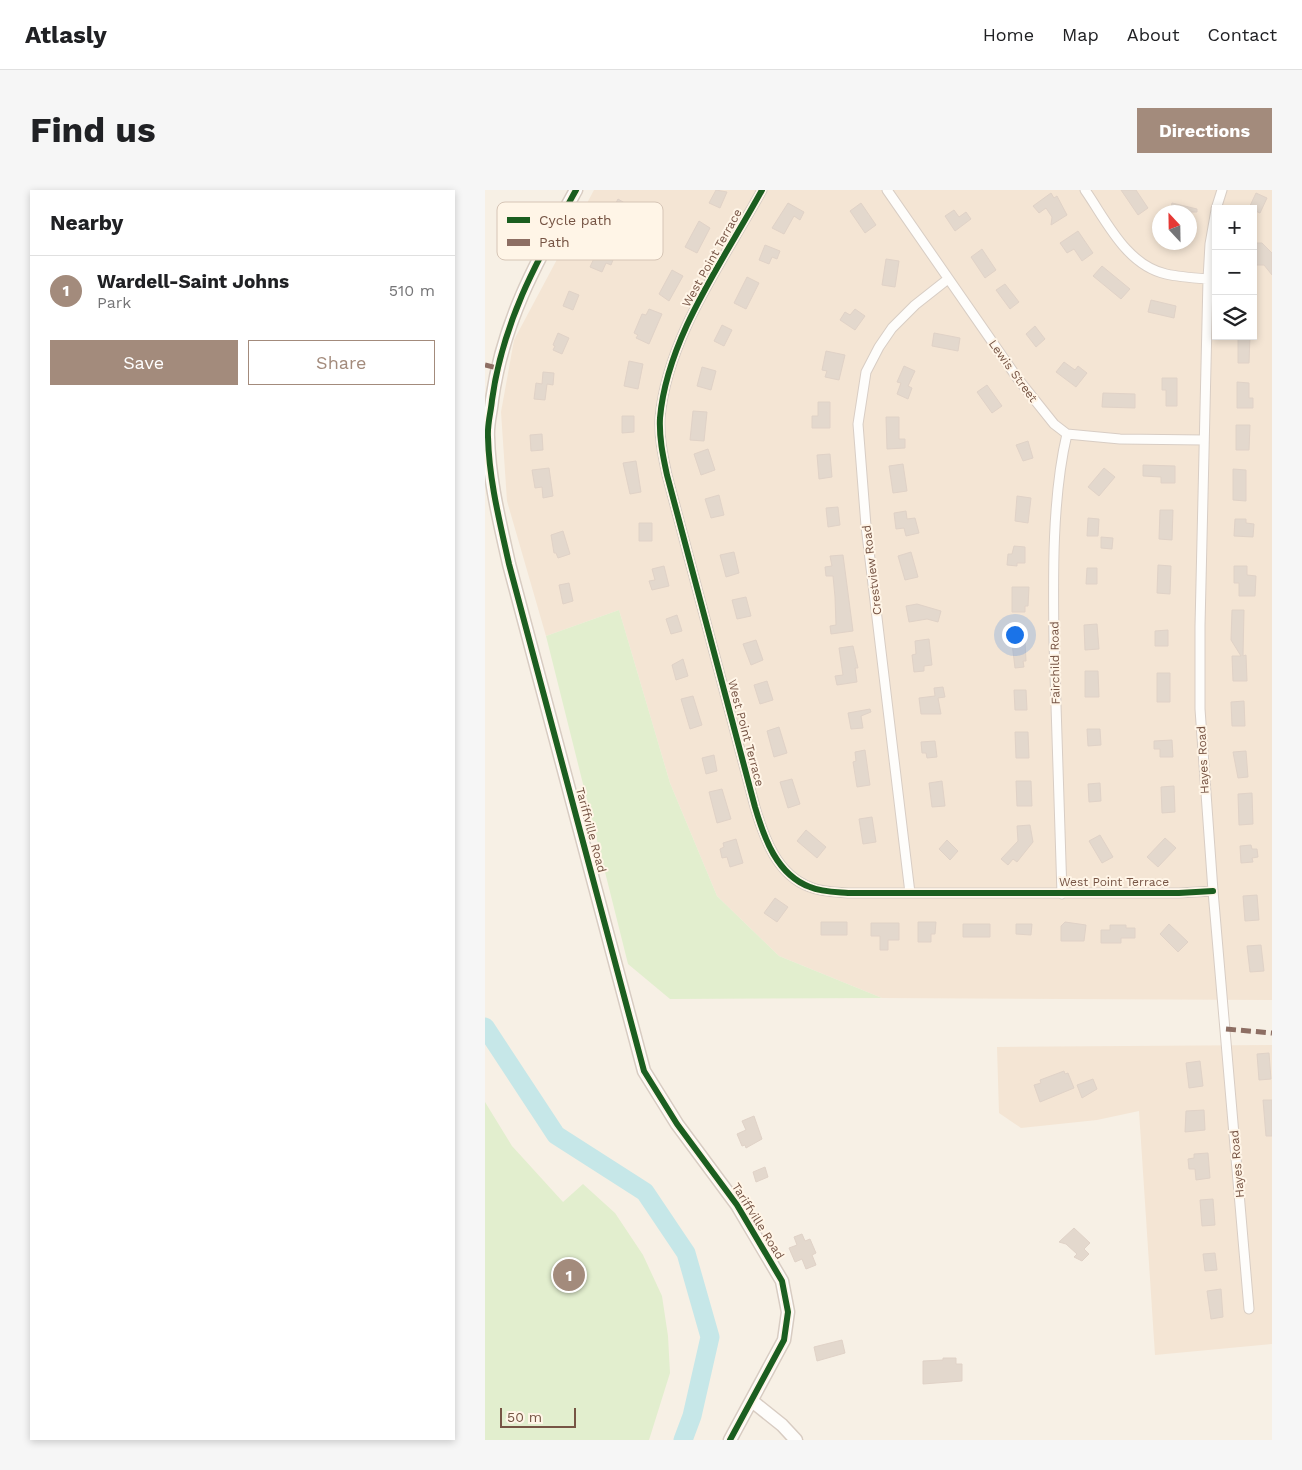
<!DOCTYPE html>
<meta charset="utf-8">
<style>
body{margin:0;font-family:"Work Sans",sans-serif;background:#f6f6f6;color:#202124}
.controls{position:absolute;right:15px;top:15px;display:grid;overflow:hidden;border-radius:0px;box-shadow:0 2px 8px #0003}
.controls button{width:45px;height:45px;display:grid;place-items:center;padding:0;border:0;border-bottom:1px solid #e0e0e0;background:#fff;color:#202124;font:25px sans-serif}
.compass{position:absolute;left:667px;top:15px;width:45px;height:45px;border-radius:50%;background:#fff;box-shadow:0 2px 8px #0003;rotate:338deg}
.scale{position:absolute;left:15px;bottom:12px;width:76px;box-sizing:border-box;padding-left:5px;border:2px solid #765444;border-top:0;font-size:14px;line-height:18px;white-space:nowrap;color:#765444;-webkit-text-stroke:4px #fff5e7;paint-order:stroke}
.you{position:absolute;left:529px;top:444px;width:18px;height:18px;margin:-12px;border:4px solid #fff;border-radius:50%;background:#1a73e8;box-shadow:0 0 0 8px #1a73e833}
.badge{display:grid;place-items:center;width:32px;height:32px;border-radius:50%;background:#a38b7c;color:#fff;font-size:16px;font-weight:700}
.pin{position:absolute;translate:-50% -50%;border:2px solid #fff;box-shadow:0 1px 5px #0006}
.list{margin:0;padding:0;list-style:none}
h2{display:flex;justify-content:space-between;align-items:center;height:65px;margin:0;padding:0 20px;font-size:21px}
h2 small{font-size:16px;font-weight:400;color:#757577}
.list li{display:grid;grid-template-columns:32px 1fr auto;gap:15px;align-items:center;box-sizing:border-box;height:70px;padding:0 20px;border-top:1px solid #e0e0e0}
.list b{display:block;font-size:19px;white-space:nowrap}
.list p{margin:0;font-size:16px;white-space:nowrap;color:#757577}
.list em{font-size:16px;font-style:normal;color:#757577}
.actions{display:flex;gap:10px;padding:15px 20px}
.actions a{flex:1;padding:11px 0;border:1px solid #a38b7c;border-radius:0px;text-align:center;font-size:18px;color:#a38b7c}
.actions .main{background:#a38b7c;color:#fff}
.icon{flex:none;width:28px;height:28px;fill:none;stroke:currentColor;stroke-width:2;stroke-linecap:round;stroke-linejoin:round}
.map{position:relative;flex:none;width:787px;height:1250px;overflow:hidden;border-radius:0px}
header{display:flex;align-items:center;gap:30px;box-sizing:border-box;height:70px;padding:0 25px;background:#fff;border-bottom:1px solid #e0e0e0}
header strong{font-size:24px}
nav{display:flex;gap:28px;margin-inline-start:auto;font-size:18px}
.intro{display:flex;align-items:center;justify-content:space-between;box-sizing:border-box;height:120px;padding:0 30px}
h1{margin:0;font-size:35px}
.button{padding:12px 22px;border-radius:0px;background:#a38b7c;color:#fff;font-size:18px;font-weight:700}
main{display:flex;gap:30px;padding:0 30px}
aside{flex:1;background:#fff;border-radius:0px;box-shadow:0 2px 8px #0003}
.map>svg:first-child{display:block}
</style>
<header>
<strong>Atlasly</strong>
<nav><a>Home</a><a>Map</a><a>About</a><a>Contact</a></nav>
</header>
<div class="intro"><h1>Find us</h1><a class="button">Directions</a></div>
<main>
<aside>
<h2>Nearby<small></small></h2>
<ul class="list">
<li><span class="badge">1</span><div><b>Wardell-Saint Johns</b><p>Park</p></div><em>510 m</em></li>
</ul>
<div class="actions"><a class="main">Save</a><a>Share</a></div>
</aside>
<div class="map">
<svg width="787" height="1250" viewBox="0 0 787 1250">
<rect width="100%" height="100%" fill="#f7f0e5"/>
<path fill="#f4e5d4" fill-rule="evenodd" d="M109,0H787V810L397,808L294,766L232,706L185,593L134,420L61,446L22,311L16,222L29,150ZM731,19H768V146H731ZM674,22H704V52H674Z
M787,855V1154L670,1165L654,921L612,930L536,938L514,923L512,857Z"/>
<path fill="#e2eece" d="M134,420L185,593L232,706L294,766L397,808L185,809L143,774L61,446Z
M0,912L27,956L78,1012L98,994L130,1023L158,1065L177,1106L183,1146L185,1183L164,1250H0Z"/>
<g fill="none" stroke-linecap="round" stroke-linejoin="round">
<path stroke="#c6e7e8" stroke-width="19" d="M0,837L71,945L160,1002L201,1063L225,1147L207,1226L198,1250"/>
</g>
<path fill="#e3d8cd" stroke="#e0d2c7" d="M231,0L242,2L235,18L224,13Z
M636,0H651L663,18L653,25Z
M566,3L569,8L572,6L582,25L566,35L567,27L561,18L554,23L548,16Z
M771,3L782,8L775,23L764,18Z
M133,9L143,15L134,31L124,26Z
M303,13L319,22L315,30L309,26L299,44L287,38Z
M376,13L391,35L380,43L365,21Z
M687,13L712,19V22H685Z
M469,20L474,27L481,22L486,29L470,41L460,26Z
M214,31L225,38L212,63L200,57Z
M593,41L608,63L597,71L589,59L582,63L575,53Z
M116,53L128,58L126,63L130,65L126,75L121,73L117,82L105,77Z
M768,53H777L787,63V85L779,75H768Z
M280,55L295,61L292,69L287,67L284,74L274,70Z
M497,59L511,80L500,88L486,67Z
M401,69L414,71L410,97L397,95Z
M617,76L645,99L636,109L608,86Z
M187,80L198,86L184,111L174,104Z
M262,87L274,93L261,119L249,113Z
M520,94L534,112L525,119L511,100Z
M84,101L94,105L88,120L78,116Z
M666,110L691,116L689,128L663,122Z
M164,119L177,124L164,154L151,148L153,145L149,143L157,124L161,125Z
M370,119L380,126L370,140L355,130L360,122L365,125Z
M237,135L247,140L239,156L229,151Z
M550,136L560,149L551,157L541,144Z
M73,143L84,148L77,164L68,160L70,156L68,155Z
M449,143L475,148L473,161L447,156Z
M753,146H765L764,173H753Z
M341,161L360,165L354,190L340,187L342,181L337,180Z
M144,171L158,174L153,199L139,196Z
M579,172L590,180L593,176L602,183L591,197L571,182Z
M419,176L430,181L423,196L427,198L423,209L412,204L416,193L412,192Z
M217,177L231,181L226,200L212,196Z
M58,182L69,183L68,195L62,194L60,210L49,209L51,193L57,194Z
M677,188H692V216H681V200H677Z
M752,192L764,193V208H768V218H752Z
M502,195L517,216L507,223L492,202Z
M618,203L650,204V218L617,217Z
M333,212H345V238H327V226H333Z
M208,221L222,222L219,251L205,250Z
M137,226H149V242L137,243Z
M401,227H414V249H420V258L402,259Z
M751,235H765L764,260H751Z
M57,244L58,260L46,261L45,245Z
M543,251L548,268L538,271L531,255Z
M223,259L230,280L216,285L209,264Z
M345,264L347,287L334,289L332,265Z
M151,271L156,302L145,304L138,273Z
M418,274L422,301L408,303L404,276Z
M658,275L690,276V293H676V287L658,286Z
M64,278L68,306L58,308L57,297L50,298L47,280Z
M619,278L630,287L614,306L603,297Z
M748,279L761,280V311L748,310Z
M234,305L239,325L226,328L220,309Z
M532,306L546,308L543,333L530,331Z
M353,317L355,335L343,337L341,318Z
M675,320H688L687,350L674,349Z
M421,321L422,329L430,328L434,343L421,346L419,338L411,339L409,323Z
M603,328L614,329L613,346H602Z
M750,329H761V333L769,334L768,347L749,346Z
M154,333H167V351H154Z
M78,341L85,364L73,368L71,363H69L66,345Z
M616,347L628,348L627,359L616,358Z
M529,356L540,357V373H532V376L522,375L523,364H527Z
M249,362L254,383L241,387L235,365Z
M426,362L433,387L420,390L413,366Z
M358,365L368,441L346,444L345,436L351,435L350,407L348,386H341L340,377L347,376L345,366Z
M673,375L686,376L685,404L672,403Z
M179,376L184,396L167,400L164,391L170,390L167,379Z
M749,376H762V385L771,386L770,406H754V393H749Z
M602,378H612V394H601Z
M84,393L88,411L78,414L74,395Z
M527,397H544L543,416H540V422H527Z
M261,407L266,426L252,429L247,410Z
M432,414L456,421L453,432L442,429L424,432L421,416Z
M747,420H759L758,466L761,465L762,491H748L747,466H756L746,450Z
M192,425L197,441L186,444L181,429Z
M612,434L614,459L600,460L599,435Z
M683,440V456H670V441Z
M444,449L447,475L439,476V481L429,482L427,465L431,464L430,451Z
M271,450L278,470L266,475L258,454Z
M540,452L541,471H538L539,477L530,478L527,453Z
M368,456L373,478H370L372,492L352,495L350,486L358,485L354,458Z
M198,469L203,486L191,490L187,475Z
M600,481H613L614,507H600Z
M672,483H685V512H672Z
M282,491L288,510L275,514L269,495Z
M458,497L460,507L453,508L456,524H436L434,508L450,506L449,498Z
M529,500H541L542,520H530Z
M208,506L217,535L205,539L196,509Z
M759,511L760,536H747L746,512Z
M385,519L386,522L376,526L378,538L366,539L363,523Z
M294,537L302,563L289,567L282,541Z
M602,539H615L616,555L603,556Z
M530,542H543L544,568H531Z
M687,550L688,567H675V559H669V551Z
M450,551L452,567L442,568L441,563H437L436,552Z
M380,560L385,595L372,597L368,572L371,571L370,562Z
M761,561L763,587L753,588L748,562Z
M229,565L232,581L221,584L217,568Z
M307,589L315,614L303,618L295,592Z
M457,591L460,616L447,617L444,593Z
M531,591H546L547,616H532Z
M615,593L616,611L604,612L603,594Z
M689,596L690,622L677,623L676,597Z
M237,599L246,629L232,633L224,602Z
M767,603L768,634L754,635L753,604Z
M387,627L391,652L378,654L374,629Z
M545,635L548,652L532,672L528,669L523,675L516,669L533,651L532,636Z
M321,640L341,657L332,668L312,651Z
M615,645L628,667L617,673L604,651Z
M680,648L691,658L673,677L662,667Z
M251,649L258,673L245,677L242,667L237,668L235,659L239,657L238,653Z
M462,650L473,661L465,670L454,659Z
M766,655L767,659H772L773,667L767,668L768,672L756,673L755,656Z
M772,705L774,730L760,731L758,706Z
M290,708L303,717L292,732L279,723Z
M336,732H362V745H336Z
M433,732H451L450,744H446V752H433Z
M580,732L601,735L599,751H576V736Z
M386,733H414V750H403V760H395V746H386Z
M478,734H505V747H478Z
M531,734H547L546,745L531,744Z
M684,734L703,752L693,762L675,744Z
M625,735H641V738H650V748H636V753H616V740H625Z
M776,755L779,781L765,782L762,756Z
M784,863L786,889L774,890L772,864Z
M715,871L718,896L704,898L701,873Z
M579,881L580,884L583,883L589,898L555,912L549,895L556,893L555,890Z
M608,889L612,899L597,908L592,895Z
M778,910H787V946H781Z
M719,920L720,940L700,942L701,921Z
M269,926L277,949L261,958L260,955L257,956L252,944L261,940L257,931Z
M723,963L725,988L711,990L710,979H704L703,969L709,968V964Z
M280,977L283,987L271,992L268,982Z
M728,1009L730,1035L717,1036L715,1010Z
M589,1038L605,1053L599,1059L604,1064L597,1071L589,1067L592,1064L581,1054L574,1052Z
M317,1044L320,1051L325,1049L331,1063L327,1065L331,1075L321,1079L317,1069L310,1072L304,1058L312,1055L309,1047Z
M730,1063L732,1080L720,1081L718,1064Z
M736,1099L738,1127L726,1129L722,1101Z
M357,1150L360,1163L332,1171L329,1157Z
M458,1168H471V1174H477V1191L438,1194V1171L458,1170Z"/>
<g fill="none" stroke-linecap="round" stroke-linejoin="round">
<g stroke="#d8cdc4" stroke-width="11">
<path id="street" d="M277,0C239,70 182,147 175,228C174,248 178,266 182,285L270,617C279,648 292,685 325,697C336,702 351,702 363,703H694L728,701
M402,0L533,189L569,234L582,244L635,249L719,250
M600,0C621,30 641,75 681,84C694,87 709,88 723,89
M731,19L737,0
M731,20L725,54L723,89L715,436V519L728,701L764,1119
M425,703L381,336L373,234L381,182L394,157L407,138L430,115L463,89
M577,704C574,620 571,536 569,452C568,387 567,307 582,244"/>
</g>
<g stroke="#d8ccc2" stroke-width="15">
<path id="secondary" d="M91,0C53,69 18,130 7,210C6,222 2,235 3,247C4,290 15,333 24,374L159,881L192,934L252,1015L297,1091L303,1122L299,1150L245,1250
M267,1211L297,1235L311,1250"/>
</g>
<use href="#street" stroke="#fefdfb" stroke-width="9"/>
<use href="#secondary" stroke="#fefdfb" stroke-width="12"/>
<path stroke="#8d6e63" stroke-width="5" stroke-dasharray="10 5" stroke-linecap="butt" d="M0,175L12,178
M741,839L787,843"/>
<g stroke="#fff5e7" stroke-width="9">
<path id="cycleway" d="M91,0C53,69 18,130 7,210C6,222 2,235 3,247C4,290 15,333 24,374L159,881L192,934L252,1015L297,1091L303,1122L299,1150L245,1250
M277,0C239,70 182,147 175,228C174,248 178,266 182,285L270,617C279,648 292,685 325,697C336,702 351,702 363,703H694L728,701"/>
</g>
<use href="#cycleway" stroke="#1b5e20" stroke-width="6"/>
</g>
<g text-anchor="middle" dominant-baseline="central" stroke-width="4" stroke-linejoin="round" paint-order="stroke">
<g font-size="12" fill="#765444" stroke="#fff5e7">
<text transform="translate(227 68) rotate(-61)">West Point Terrace</text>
<text transform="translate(528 181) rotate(54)">Lewis Street</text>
<text transform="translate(387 380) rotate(-97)">Crestview Road</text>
<text transform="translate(570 473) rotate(-91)">Fairchild Road</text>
<text transform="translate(261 543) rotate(75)">West Point Terrace</text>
<text transform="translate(718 570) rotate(-93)">Hayes Road</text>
<text transform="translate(106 640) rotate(75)">Tariffville Road</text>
<text x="629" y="692">West Point Terrace</text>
<text transform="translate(752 974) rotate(-95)">Hayes Road</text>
<text transform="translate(273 1031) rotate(58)">Tariffville Road</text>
</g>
</g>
<rect x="12" y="12" width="166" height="58" rx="8" fill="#fff5e7" stroke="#d6c5b6" stroke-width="1"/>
<rect x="22" y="27" width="23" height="6" fill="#1b5e20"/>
<rect x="22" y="49" width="23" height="7" fill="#8d6e63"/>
<g font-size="14" fill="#765444">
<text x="54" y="35">Cycle path</text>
<text x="54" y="57">Path</text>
</g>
</svg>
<div class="controls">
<button>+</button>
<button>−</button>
<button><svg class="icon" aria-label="layers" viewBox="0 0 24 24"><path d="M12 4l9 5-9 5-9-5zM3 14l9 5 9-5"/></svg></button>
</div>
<svg class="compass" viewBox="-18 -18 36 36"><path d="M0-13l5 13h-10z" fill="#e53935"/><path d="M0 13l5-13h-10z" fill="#757577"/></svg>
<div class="scale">50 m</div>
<div class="you"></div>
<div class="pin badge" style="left:84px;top:1085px">1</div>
</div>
</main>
